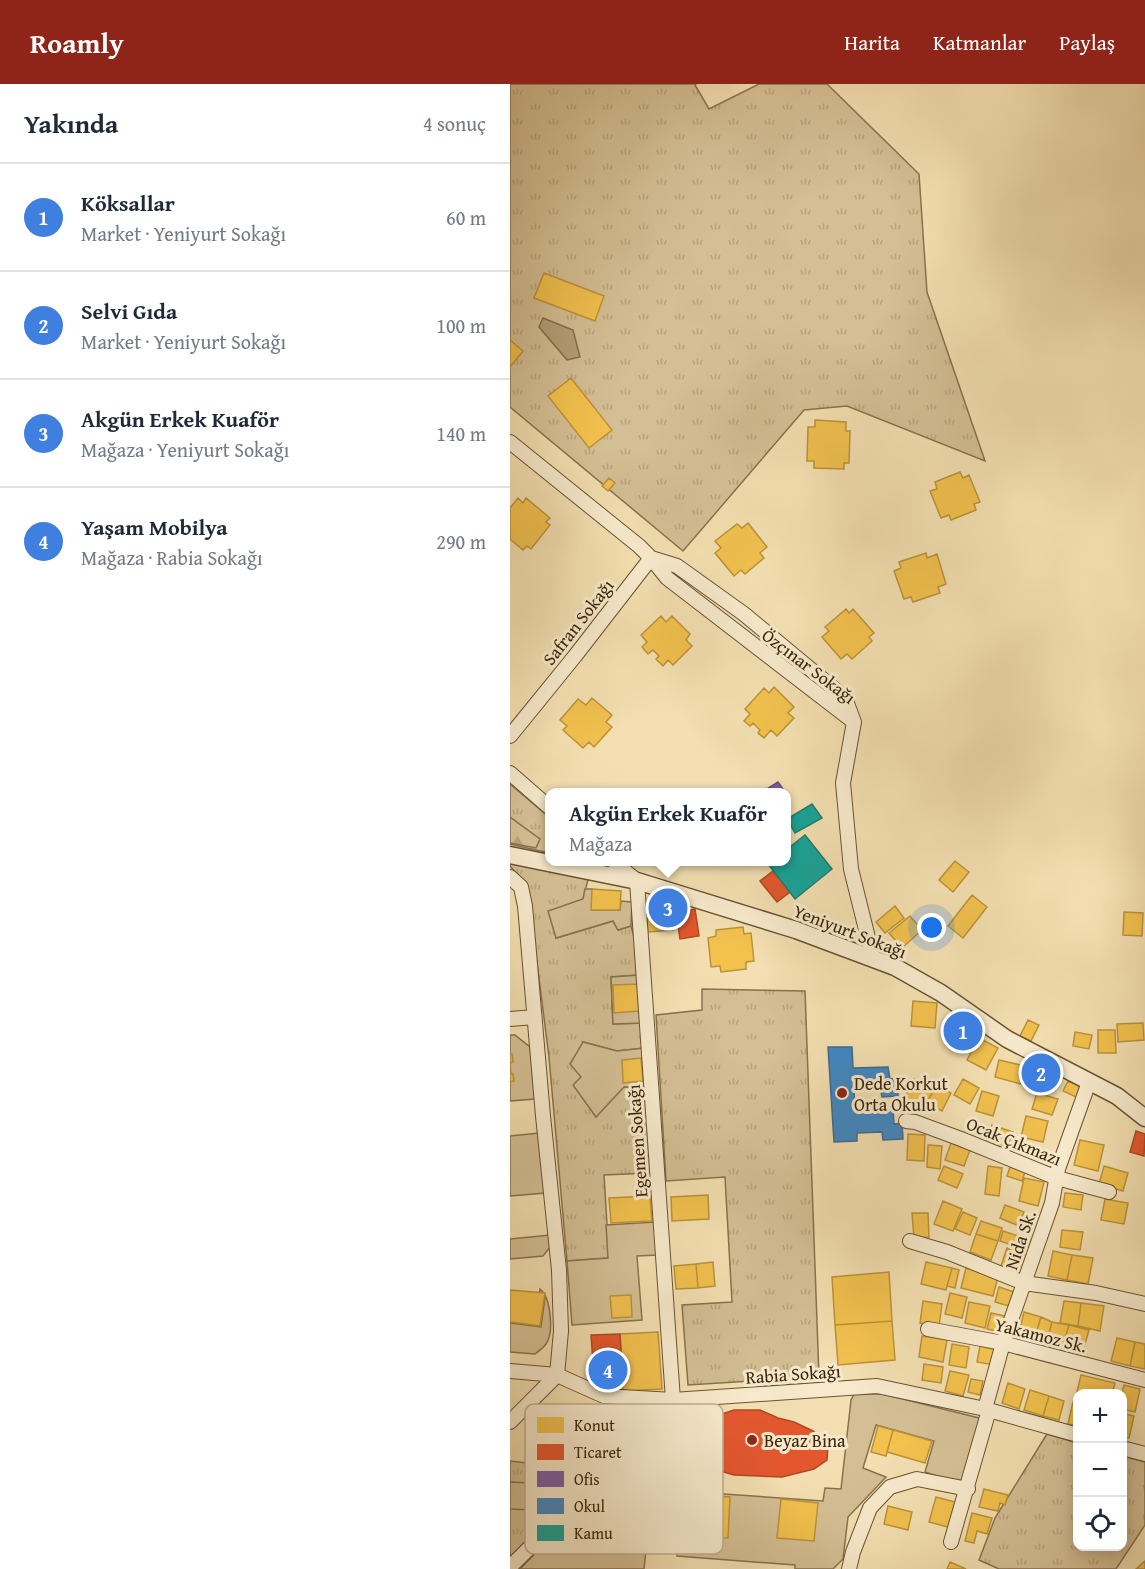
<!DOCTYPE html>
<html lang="tr">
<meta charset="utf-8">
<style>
body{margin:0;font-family:"Gentium Book Plus",serif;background:#f2f2f3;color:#1f2937}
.controls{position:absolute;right:18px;bottom:18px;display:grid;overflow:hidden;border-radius:12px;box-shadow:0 3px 15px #0003}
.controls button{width:54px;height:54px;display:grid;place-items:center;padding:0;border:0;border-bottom:2px solid #e0e1e3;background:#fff;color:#1f2937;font:30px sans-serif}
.you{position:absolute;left:422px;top:844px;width:21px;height:21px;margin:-15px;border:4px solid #fff;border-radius:50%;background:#1a73e8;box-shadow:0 0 0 9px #1a73e833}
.badge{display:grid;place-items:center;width:39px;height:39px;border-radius:50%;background:#8f2418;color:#fff;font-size:20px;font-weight:700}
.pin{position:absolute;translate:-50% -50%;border:3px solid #fff;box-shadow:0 2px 6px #0006}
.popup{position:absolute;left:35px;top:704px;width:246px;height:78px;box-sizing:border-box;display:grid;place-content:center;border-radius:12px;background:#fff;filter:drop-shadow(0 2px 4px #0005);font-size:20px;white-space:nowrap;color:#747a83}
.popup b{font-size:22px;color:#1f2937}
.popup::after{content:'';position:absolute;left:50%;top:100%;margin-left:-12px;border:12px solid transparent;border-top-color:#fff}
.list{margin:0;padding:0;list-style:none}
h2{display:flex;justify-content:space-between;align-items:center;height:78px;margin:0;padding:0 24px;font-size:26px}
h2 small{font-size:20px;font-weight:400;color:#747a83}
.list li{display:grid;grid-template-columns:39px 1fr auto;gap:18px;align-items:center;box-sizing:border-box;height:108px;padding:0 24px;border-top:2px solid #e0e1e3}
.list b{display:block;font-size:22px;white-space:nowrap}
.list p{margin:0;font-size:20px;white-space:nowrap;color:#747a83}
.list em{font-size:20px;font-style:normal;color:#747a83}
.icon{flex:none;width:33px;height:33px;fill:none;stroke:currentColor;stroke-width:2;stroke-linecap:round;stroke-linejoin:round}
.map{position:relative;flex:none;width:635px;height:1485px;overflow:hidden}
header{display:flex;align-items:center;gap:36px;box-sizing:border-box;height:84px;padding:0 30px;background:#8f2418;color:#fff}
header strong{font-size:28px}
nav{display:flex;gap:33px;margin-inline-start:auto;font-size:21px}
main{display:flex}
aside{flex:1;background:#fff}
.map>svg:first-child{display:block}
</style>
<header>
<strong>Roamly</strong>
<nav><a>Harita</a><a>Katmanlar</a><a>Paylaş</a></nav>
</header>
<main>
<aside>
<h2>Yakında<small>4 sonuç</small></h2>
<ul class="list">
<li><span class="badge" style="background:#3f7fe0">1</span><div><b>Köksallar</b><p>Market · Yeniyurt Sokağı</p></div><em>60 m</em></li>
<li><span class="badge" style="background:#3f7fe0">2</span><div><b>Selvi Gıda</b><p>Market · Yeniyurt Sokağı</p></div><em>100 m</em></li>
<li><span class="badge" style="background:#3f7fe0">3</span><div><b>Akgün Erkek Kuaför</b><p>Mağaza · Yeniyurt Sokağı</p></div><em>140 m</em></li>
<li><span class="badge" style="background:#3f7fe0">4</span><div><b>Yaşam Mobilya</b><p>Mağaza · Rabia Sokağı</p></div><em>290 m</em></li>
</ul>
</aside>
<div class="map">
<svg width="635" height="1485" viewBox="0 0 635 1485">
<defs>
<pattern id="grass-tufts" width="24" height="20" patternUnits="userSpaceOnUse" patternTransform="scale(1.5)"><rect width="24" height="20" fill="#d4bf94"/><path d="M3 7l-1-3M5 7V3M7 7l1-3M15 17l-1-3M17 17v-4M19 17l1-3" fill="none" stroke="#b7a47e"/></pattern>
<pattern id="forest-firs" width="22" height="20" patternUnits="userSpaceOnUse" patternTransform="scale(1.5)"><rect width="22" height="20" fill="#d4bf94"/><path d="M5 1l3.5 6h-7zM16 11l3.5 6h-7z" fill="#b7a47e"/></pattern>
</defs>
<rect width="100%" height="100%" fill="#f3dfb1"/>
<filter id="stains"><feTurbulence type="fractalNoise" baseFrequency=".00333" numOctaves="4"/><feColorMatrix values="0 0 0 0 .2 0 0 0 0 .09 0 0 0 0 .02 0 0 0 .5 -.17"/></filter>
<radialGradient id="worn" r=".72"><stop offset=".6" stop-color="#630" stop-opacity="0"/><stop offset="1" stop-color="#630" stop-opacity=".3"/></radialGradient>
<path fill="url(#grass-tufts)" stroke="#88724e" stroke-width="1.5" d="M0,0H186L185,1L199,25L249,0H317L409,90L417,208L475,377L337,322L294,326L173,467L0,323Z
M0,700L39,733V769L0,760Z
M0,776L79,792L73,815L47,854L103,837L108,846L121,842L125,857L130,891L101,893L103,940L133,939L134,964L107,967L73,958L114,1003H137L141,1089L94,1091L99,1174L57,1177L39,973L19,816L16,800L0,782Z
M192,905L295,907L309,1293L178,1301L172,1221L222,1218L215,1093L156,1097L146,931L192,926Z
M90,1323L112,1328L138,1329L85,1387L0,1473V1377L85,1387Z
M537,1350L567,1359L568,1462H612L613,1372L635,1378V1441L606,1485H489L469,1476L485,1434Z"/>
<path fill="url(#forest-firs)" stroke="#88724e" stroke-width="1.5" d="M0,733L30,755L26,764L0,759Z"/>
<path fill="#d4bf94" stroke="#88724e" stroke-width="1.5" d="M75,805H82V826H110L111,817L122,818L121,842L108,846L103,837L46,854L38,827L73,815Z
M130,891L133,939L103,940L101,893Z
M0,951H5L20,963L25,1015L0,1017Z
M73,958L107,967L134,964L137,1003H114L86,1033L63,1001L71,993L60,980Z
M29,1049L35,1109L0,1112V1052Z
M146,1138L148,1171L127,1172L132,1236L62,1241L57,1177L98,1174L96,1141Z
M40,1151L41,1162L33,1172L0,1175V1155Z
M30,1205C41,1213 44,1249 36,1260C33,1264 29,1267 25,1270L0,1268V1239L31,1243L35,1213L29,1212Z
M344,1310H373L469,1334L472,1340L455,1397L448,1399L415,1388L424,1357L366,1341L353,1384L376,1393L338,1433L333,1475L323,1485H285V1481L167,1472L171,1407L313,1417L315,1404L331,1405L341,1316Z
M0,1398L22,1399L21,1426L0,1425Z
M91,1402L142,1407L134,1485H10Z"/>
<path fill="#b49f77" stroke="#846e4a" stroke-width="1.5" d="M33,234L63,246L70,273L57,276L29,243Z"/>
<path fill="#f2c14e" stroke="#bb9239" stroke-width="1.5" d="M34,189L94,212L85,237L24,214Z
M0,256L13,267L0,283Z
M61,294L102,346L79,364L38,312Z
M305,336L336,338V347H340L339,379H334V385L304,384V377H297L298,343H305Z
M450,388L453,394L459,391L470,418L464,420L466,426L441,436L439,431L431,434L420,407L427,405L425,398Z
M99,394L105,399L98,407L92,402Z
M8,414L13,419L16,414L40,434L36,438L40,441L21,465L17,462L13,466L0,455V424Z
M238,439L257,463L250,469L254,474L235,490L231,486L224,492L205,469L211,464L205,457L227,440L232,444Z
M416,469L417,474L427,470L436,500L428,503L430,509L403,518L401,513L394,515L384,487L391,484L389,478Z
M336,525L339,529L343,525L364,549L359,553L362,557L342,575L337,570L331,575L312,553L319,547L315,543Z
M151,532L156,538L162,532L180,550L176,556L182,562L163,581L158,576L153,582L146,575L149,572L143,566L138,570L132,563L137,558L131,551Z
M264,603L284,623L278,629L284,634L267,652L261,646L254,654L248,649L250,646L243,639L240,642L234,637L240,630L235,625L254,604L259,609Z
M82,614L102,631L96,638L102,643L84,663L79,658L73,664L53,646L57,642L50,636L68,615L76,621Z
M445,777L459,788L443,808L429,796Z
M82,805L111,807L110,826H81Z
M462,811L477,823L453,854L438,842Z
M161,819L163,846L138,848L136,821Z
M385,822L394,834L375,849L366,838Z
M614,828L633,829L632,852L613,851Z
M400,832L412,846L392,864L379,849Z
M233,843L234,850L241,849L244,877L236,878V885L211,888L210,882L201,883L198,854L206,852V846Z
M128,900L129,927L104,929L103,901Z
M403,917L427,919L425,944L401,942Z
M445,934L465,949L457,959L437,945Z
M518,936L529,941L521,957L510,952Z
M633,939L634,956L608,958L607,940Z
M588,946H605L606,969H588Z
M565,948L582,951L579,965L563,962Z
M469,954L488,964L476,986L457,976Z
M2,970L3,978L0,979L1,990H3L4,997L0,998V971Z
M131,974L133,997L113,999L112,976Z
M489,976L515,982L511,1000L485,993Z
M519,982L537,989L532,1002L514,995Z
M404,995L424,1006L411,1028L392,1018Z
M453,995L469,1004L460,1020L444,1011Z
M558,997L572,1003L568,1014L553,1007Z
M426,1001L441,1009L432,1027L417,1019Z
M472,1007L489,1012L483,1032L466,1027Z
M527,1009L548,1015L542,1031L522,1025Z
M516,1032L538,1037L533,1058L511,1053Z
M482,1041L503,1048L497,1065L476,1058Z
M398,1050L415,1051L414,1077L397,1076Z
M570,1056L594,1061L588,1087L564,1081Z
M441,1059L460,1066L454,1082L435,1076Z
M418,1061L432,1062L430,1085L417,1083Z
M434,1082L453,1090L447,1104L428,1096Z
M478,1082L492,1084L489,1112L475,1110Z
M594,1082L618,1089L613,1107L589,1100Z
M500,1083L515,1088L512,1097L497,1092Z
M514,1094L534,1098L528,1122L509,1117Z
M555,1109L573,1111L571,1126L553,1123Z
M198,1111L199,1135L162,1137L161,1113Z
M140,1112L142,1137L101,1139L99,1114Z
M595,1115L618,1119L614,1140L591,1136Z
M433,1117L452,1125L443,1147L424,1140Z
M495,1121L514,1128L509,1142L490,1134Z
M453,1128L467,1134L460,1151L445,1145Z
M402,1129H418L419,1153L404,1154Z
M471,1137L492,1144L488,1157L466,1150Z
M552,1146L573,1148L570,1166L550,1163Z
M493,1147L523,1157L520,1167L490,1157Z
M466,1150L488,1157L481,1176L460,1168Z
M497,1164L517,1171L511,1189L491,1182Z
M543,1167L562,1171L557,1196L538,1192Z
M562,1171L583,1174L578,1200L557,1196Z
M203,1178L205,1202L188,1204L186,1180Z
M416,1178L442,1184L436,1206L411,1200Z
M186,1180L188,1204L166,1205L164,1182Z
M442,1184L449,1186L445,1204L437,1202Z
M456,1184L488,1193L483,1212L451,1204Z
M379,1188L382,1237L325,1241L322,1193Z
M489,1203L504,1208L499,1222L485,1218Z
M0,1206L35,1209L30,1242L0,1238Z
M440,1209L457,1213L452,1234L435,1230Z
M121,1211L122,1233L102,1234L100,1212Z
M413,1217L432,1220L429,1242L410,1239Z
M554,1217L571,1219L568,1242L550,1239Z
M459,1218L480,1222L475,1244L455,1239Z
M571,1219L594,1222L590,1247L568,1242Z
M514,1228L531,1233L525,1253L509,1249Z
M481,1229L495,1232L491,1248L477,1245Z
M531,1233L542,1238L537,1257L525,1253Z
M382,1237L385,1276L328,1281L325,1241Z
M542,1238L559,1241L553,1261L537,1257Z
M559,1241L579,1246L573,1267L553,1261Z
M148,1248L152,1305L113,1307L110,1250Z
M412,1252L437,1256L433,1278L409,1273Z
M607,1254L625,1258L620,1282L601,1277Z
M625,1258L635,1260V1285L620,1282Z
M442,1260L459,1263L456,1284L439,1281Z
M470,1262L487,1266L484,1281L467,1278Z
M414,1280L433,1283L431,1299L412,1296Z
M440,1287L459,1291L453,1312L435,1307Z
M571,1291L605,1299L602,1310H568V1313L566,1312Z
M461,1295L473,1297L470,1311L458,1308Z
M498,1299L515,1305L509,1325L492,1319Z
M614,1301L630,1305L625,1328L612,1325V1310Z
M520,1306L539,1312L533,1332L514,1326Z
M539,1312L554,1317L549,1336L533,1332Z
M563,1318L568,1319V1342L558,1340Z
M612,1329L624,1332L619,1354L612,1353Z
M368,1342L383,1346L376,1372L361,1368Z
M199,1346L229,1348L227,1378L197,1376Z
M383,1346L422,1357L415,1379L377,1368Z
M229,1348L257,1349L256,1379L227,1378Z
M474,1405L498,1411L495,1421L490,1419L488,1427L469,1423Z
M174,1410L220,1413L218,1454L172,1451Z
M426,1413L445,1418L438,1443L419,1438Z
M271,1415L308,1419L304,1457L267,1454Z
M378,1422L402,1428L398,1446L374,1440Z
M83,1424L125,1425L124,1466L82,1465Z
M462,1429L482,1434L477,1450L467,1447L464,1459L455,1457Z
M635,1477V1485H626Z
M440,1478L456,1485H437Z"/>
<path fill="#e4572e" stroke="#b14822" stroke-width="1.5" d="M263,787L280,808L267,818L250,797Z
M185,825L189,852L170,855L166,828Z
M626,1047L635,1050L634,1072L620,1068Z
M110,1250L113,1300L84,1292L81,1251Z
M224,1326H250L268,1334L284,1338L303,1347L318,1360L317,1376L304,1385L272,1393L224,1391L190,1381L177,1373L170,1363V1352L179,1341Z"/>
<path fill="#7b5ea7" stroke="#684d77" stroke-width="1.5" d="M268,698L275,708H252Z"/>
<path fill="#3f88c5" stroke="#3e6a8c" stroke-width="1.5" d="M318,963H342L343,984L378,983L380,995L387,994L388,1012L372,1013L370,1004L344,1006L345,1025L383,1023L384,1040L392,1039L393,1055L373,1056L372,1048L347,1049V1057L324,1058Z"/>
<path fill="#17a398" stroke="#227d6c" stroke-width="1.5" d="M302,720L312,734L285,749L277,735Z
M295,751L322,785L285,815L258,780L261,778H276V766Z"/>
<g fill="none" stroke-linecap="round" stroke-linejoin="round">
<g stroke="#695332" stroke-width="16">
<path id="minor" d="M0,358L129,462L141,474L157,494L344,638
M141,474L167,482L234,530L335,614L344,638
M344,638L333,699L341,785L363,874
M0,652L65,572L141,474
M0,689L39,723
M0,793L11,803L15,822L33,1032L49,1186L51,1247L47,1291L0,1338
M0,935L24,933
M396,1037L405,1038L451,1055L547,1094L599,1108
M400,1157L437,1168L514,1199L586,1209L635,1220
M418,1245L493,1259L635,1296
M0,1287L47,1291L94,1312L163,1316L367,1302L475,1325L568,1351
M475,1325L493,1259L542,1119L548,1085L579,998
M612,1364L635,1370
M441,1458L479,1326
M0,1483L92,1392L163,1316L127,797L104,778
M339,1485L343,1468L360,1424L380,1403L407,1395L458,1405"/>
</g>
<g stroke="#695332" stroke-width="19">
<path id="tertiary" d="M0,771L127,797L286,846L385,883L431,909L497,955L607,1012L635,1034"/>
</g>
<use href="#minor" stroke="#f7eacc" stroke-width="14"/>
<use href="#tertiary" stroke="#f7eacc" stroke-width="16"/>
</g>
<g fill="#8f2418" stroke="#f7eacc" stroke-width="2">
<circle cx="332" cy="1009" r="6"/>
<circle cx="242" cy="1356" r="6"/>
</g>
<g text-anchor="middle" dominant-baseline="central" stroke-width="6" stroke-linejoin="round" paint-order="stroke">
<g font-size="18" fill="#3b2407" stroke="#f7eacc">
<text transform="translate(68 538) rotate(-52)">Safran Sokağı</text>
<text transform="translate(299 582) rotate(37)">Özçınar Sokağı</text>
<text transform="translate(340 847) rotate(21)">Yeniyurt Sokağı</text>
<text transform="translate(127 1057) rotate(-94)">Egemen Sokağı</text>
<text transform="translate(504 1057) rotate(22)">Ocak Çıkmazı</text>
<text transform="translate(510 1156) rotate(-71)">Nida Sk.</text>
<text transform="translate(531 1251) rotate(14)">Yakamoz Sk.</text>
<text transform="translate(283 1290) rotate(-4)">Rabia Sokağı</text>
</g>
<g font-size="18" fill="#3b2407" stroke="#f7eacc" text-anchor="start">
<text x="344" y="999">Dede Korkut<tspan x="344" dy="21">Orta Okulu</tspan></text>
<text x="254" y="1356">Beyaz Bina</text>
</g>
</g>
<rect x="15" y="1320" width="198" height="150" rx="9" fill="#f7eacc" stroke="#bfaf91" stroke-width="1.5"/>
<rect x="27" y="1333" width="27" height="16" fill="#f2c14e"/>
<rect x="27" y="1360" width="27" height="16" fill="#e4572e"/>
<rect x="27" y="1387" width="27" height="16" fill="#7b5ea7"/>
<rect x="27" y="1414" width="27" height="16" fill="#3f88c5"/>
<rect x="27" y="1441" width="27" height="16" fill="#17a398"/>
<g font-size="16" fill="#3b2407">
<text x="64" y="1347">Konut</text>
<text x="64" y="1374">Ticaret</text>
<text x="64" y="1401">Ofis</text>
<text x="64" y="1428">Okul</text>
<text x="64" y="1455">Kamu</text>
</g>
<rect width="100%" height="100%" filter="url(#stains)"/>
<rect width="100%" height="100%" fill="url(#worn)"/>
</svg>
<div class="controls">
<button>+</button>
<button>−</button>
<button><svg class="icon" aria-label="locate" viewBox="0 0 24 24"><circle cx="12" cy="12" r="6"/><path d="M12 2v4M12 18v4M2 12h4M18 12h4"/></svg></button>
</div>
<div class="you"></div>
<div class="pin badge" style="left:453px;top:947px;background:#3f7fe0">1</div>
<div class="pin badge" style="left:531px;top:989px;background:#3f7fe0">2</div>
<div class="pin badge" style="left:158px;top:824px;background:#3f7fe0">3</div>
<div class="popup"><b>Akgün Erkek Kuaför</b>Mağaza</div>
<div class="pin badge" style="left:98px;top:1286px;background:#3f7fe0">4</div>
</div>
</main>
